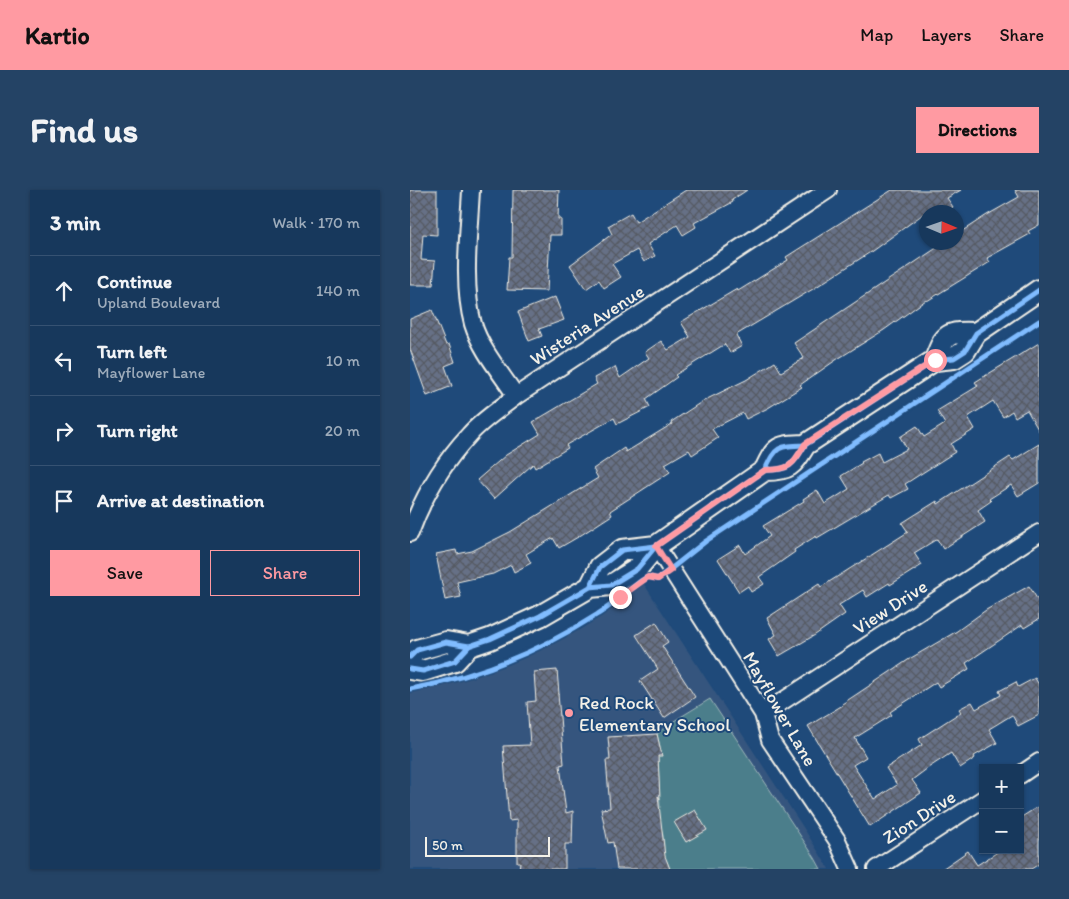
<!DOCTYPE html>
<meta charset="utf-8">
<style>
body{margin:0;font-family:Itim,sans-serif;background:#244365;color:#f1f3f6}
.controls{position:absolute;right:15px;bottom:15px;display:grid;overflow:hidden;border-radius:0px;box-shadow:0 1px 4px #0004}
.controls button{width:45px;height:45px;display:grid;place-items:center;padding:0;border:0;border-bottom:1px solid #365272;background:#17385c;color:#f1f3f6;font:25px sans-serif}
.compass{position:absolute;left:509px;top:15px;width:45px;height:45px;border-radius:50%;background:#17385c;box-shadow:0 1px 4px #0004;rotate:92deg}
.scale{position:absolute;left:15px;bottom:12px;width:125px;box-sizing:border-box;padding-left:5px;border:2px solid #f4f1e8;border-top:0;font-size:14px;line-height:18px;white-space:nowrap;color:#f4f1e8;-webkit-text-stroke:4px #1f4a7a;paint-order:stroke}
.stop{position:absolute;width:15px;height:15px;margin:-11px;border:4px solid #ff9aa2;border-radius:50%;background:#fff}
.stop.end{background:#ff9aa2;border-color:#fff;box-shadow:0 1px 5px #0008}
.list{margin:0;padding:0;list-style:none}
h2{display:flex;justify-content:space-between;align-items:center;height:65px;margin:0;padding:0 20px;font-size:21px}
h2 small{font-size:16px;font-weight:400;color:#9eacbb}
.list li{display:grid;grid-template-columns:32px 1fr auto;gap:15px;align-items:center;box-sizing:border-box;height:70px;padding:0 20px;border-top:1px solid #365272}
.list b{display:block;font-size:19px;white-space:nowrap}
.list p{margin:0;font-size:16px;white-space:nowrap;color:#9eacbb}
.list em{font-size:16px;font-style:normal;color:#9eacbb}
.actions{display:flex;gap:10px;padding:15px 20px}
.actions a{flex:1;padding:11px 0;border:1px solid #ff9aa2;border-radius:0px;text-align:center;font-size:18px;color:#ff9aa2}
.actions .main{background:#ff9aa2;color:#111}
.icon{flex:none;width:28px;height:28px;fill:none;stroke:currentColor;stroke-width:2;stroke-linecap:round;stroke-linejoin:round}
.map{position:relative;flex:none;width:629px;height:679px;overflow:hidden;border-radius:0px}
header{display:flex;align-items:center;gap:30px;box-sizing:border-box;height:70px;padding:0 25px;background:#ff9aa2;color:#111}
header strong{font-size:24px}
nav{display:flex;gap:28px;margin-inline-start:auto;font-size:18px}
.intro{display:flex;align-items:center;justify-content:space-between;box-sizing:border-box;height:120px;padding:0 30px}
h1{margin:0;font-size:35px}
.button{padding:12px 22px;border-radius:0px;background:#ff9aa2;color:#111;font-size:18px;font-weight:700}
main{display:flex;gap:30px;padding:0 30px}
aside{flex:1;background:#17385c;border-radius:0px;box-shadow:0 1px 4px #0004}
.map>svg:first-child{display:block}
</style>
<header>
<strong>Kartio</strong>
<nav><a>Map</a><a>Layers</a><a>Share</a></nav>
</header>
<div class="intro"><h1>Find us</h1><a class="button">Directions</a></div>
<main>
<aside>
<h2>3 min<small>Walk · 170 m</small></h2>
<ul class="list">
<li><svg class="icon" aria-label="ahead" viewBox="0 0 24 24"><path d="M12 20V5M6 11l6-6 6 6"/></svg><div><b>Continue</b><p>Upland Boulevard</p></div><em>140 m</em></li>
<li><svg class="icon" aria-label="left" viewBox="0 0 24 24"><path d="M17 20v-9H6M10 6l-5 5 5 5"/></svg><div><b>Turn left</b><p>Mayflower Lane</p></div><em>10 m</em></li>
<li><svg class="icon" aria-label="right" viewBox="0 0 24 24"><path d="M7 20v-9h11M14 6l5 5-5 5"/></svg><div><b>Turn right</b></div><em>20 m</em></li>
<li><svg class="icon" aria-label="arrive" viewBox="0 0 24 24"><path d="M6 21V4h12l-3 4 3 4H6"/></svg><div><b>Arrive at destination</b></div></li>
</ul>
<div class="actions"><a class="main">Save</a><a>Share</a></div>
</aside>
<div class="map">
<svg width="629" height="679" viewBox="0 0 629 679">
<defs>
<pattern id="building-cross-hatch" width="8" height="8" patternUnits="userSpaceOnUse" patternTransform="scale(1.25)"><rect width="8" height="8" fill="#667086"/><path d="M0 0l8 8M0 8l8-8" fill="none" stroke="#565a63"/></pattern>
</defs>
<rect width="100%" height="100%" fill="#1f4a7a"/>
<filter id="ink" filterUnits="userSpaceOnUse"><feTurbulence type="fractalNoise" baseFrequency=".02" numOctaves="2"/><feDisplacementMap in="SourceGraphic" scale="10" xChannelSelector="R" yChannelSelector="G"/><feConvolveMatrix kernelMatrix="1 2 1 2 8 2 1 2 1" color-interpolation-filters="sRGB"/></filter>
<g filter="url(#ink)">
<path fill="#34557e" d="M234,394L393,637L419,679H0V501L77,482L100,472L147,450L200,418Z"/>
<path fill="#4b7e8b" stroke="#a0b8ba" d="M300,509L405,668L411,679H260L256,669H252C257,653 251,636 246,621L250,618L248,566L252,565L247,544L259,534Z"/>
<path fill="url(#building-cross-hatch)" stroke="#f4f1e8" d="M0,0H27V45L13,44L11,70L25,71L23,95H0Z
M103,0H149L148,29H151V45H140L137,101L97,100L99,67H102Z
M276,0H337L322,10L323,12L284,33L286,37L273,45L267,35L238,54L245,66L234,72L227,60L202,74L211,87L194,98L189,90L176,99L160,75L202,44L198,36L221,23L226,32Z
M482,0H551L537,8L543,17L534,22H516L462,61L403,99L326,145L332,156L320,163L315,154L265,185L267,187L236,209L240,217L207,234L204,228L156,255L158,258L125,278L123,274L84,309L67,290L96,265L130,244L123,232L187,194L184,188L205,177L210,188L239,168L235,162L251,151L258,160L280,147L271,132L327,99L328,101L378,70L376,67Z
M605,0H629V35L618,41L620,44L577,68L580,72L517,111L516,110L474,140L426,170L390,195L392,197L358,218L336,229L333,223L302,239L308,248L282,265L279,260L255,274L260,282L200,321L202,325L168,347L149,358L143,348L116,364L121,373L104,382L101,375L83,384L47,392L51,407L35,410L26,364L46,360L47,364L62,361L100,342L188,288L183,279L214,258L216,262L262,234L261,232L293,211L336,190L365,172L371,182L394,168L384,153L528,57L525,52H546V45L577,25L609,7Z
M145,107L154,130L129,139L132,146L119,151L108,122Z
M22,120L36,155L39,154L45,172L35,176L42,196L17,206L0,159V129Z
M629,153V241L617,220L605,227L602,221L593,227L583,211L558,227L565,239L541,254L545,262L495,294L498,299L481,308L479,305L407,348L406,346L384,360L385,362L349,387L354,394L341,402L338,396L329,402L308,369L330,355L335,364L360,346L353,336L394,311L393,309L407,300L415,314L439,299L431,286L452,273L451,272L468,263L472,272L497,259L490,247L507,236L514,247L535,234L527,221L568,196L565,192Z
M629,254V293L608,306L601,295L579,309L581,311L568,320L575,332L533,359L527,349L504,363L512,375L480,395L479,393L457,407L453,400L429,415L435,424L405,445L369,466L359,449L366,445L357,428L409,394L411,397L498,342L492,333L527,311L528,314L600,267L603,270Z
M619,396L629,412V429L614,438L612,435L556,473L559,479L529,497L526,492L480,522L482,525L445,548L456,567L443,575L465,609L487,595L476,578L512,555L509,549L551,522L549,519L562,512L566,519L591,505L589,501L606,492L608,497L625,488L629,495V525L608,536L602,525L579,539L587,553L564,566L565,568L550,578L541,563L518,578L502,590L511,603L460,637L398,536L433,515L432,514L501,468L547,441L576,420Z
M246,432L258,452L252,456L285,507L254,528L230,491L248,479L226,445Z
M147,480L149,504H148L154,574L150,575L156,623L163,621L162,654H155V679H109L110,672H107V630L99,631L93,556L120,555L117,512L126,511L124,482Z
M247,544L252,566H248L250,609L248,606L255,666L260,679H207L203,652L198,653L191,619L200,618L196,570H200L198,547Z
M629,616V674L621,679H532L558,661L567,675L591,660H610V628Z
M285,620L297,640L276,652L264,632Z"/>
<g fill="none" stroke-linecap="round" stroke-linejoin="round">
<g stroke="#f4f1e8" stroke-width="20">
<path id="minor" d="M61,0C59,41 52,94 63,134C71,160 91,183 106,206
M0,343C13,307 33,273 59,245C72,230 91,218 106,206L418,0
M246,356L353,524L360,550L427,650L440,679
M353,524L629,343
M610,585L629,572
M466,679L573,609"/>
</g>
<g stroke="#f4f1e8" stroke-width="24">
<path id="tertiary" d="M525,170C535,143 537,142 566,143
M355,280C380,280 382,276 395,255L525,170L544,168L555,161L566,143L629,100
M180,397L190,377L212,360L246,356
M0,467L7,460L36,452L59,456L80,449L130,426L180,397L201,395L227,379L246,356L355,280C366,256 368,256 395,255
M0,479L13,481L45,471L59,456"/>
</g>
<use href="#minor" stroke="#1f4a7a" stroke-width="16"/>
<use href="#tertiary" stroke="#1f4a7a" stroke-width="20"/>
<g stroke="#1f4a7a" stroke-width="8">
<path id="cycleway" d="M355,280C380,280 382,276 395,255L525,170L544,168L555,161L566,143L629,100
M180,397L190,377L212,360L246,356
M0,467L7,460L36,452L59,456L80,449L130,426L180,397L201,395L227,379L246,356L355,280C366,256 368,256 395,255
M0,479L13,481L45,471L59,456
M0,499C68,487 130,461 188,424C203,415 217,402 231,391L238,387L248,389L296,351L629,131"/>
</g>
<use href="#cycleway" stroke="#80bcff" stroke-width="5"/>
</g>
</g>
<g fill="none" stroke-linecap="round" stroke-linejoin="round" filter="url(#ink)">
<path stroke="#ff9aa2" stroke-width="6" d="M210,407L238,387L248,389L261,380L246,356L355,280C380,280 382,276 395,254L525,170"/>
</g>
<circle fill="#ff9aa2" stroke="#1f4a7a" stroke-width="2" cx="159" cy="523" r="5"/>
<g text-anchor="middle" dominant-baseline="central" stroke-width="4" stroke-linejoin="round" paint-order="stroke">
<g font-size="19" fill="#f4f1e8" stroke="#1f4a7a">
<text transform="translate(177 135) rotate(-33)">Wisteria Avenue</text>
<text transform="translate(480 417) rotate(-33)">View Drive</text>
<text transform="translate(370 519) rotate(60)">Mayflower Lane</text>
<text transform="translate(509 627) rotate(-33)">Zion Drive</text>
</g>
<g font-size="19" fill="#f4f1e8" stroke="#1f4a7a" text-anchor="start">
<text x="169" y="512">Red Rock<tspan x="169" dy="22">Elementary School</tspan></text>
</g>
</g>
</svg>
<div class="controls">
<button>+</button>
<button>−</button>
</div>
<svg class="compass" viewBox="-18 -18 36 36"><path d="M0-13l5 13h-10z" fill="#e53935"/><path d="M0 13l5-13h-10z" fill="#9eacbb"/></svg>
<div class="scale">50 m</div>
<div class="stop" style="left:525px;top:170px"></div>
<div class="stop end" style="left:210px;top:407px"></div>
</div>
</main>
